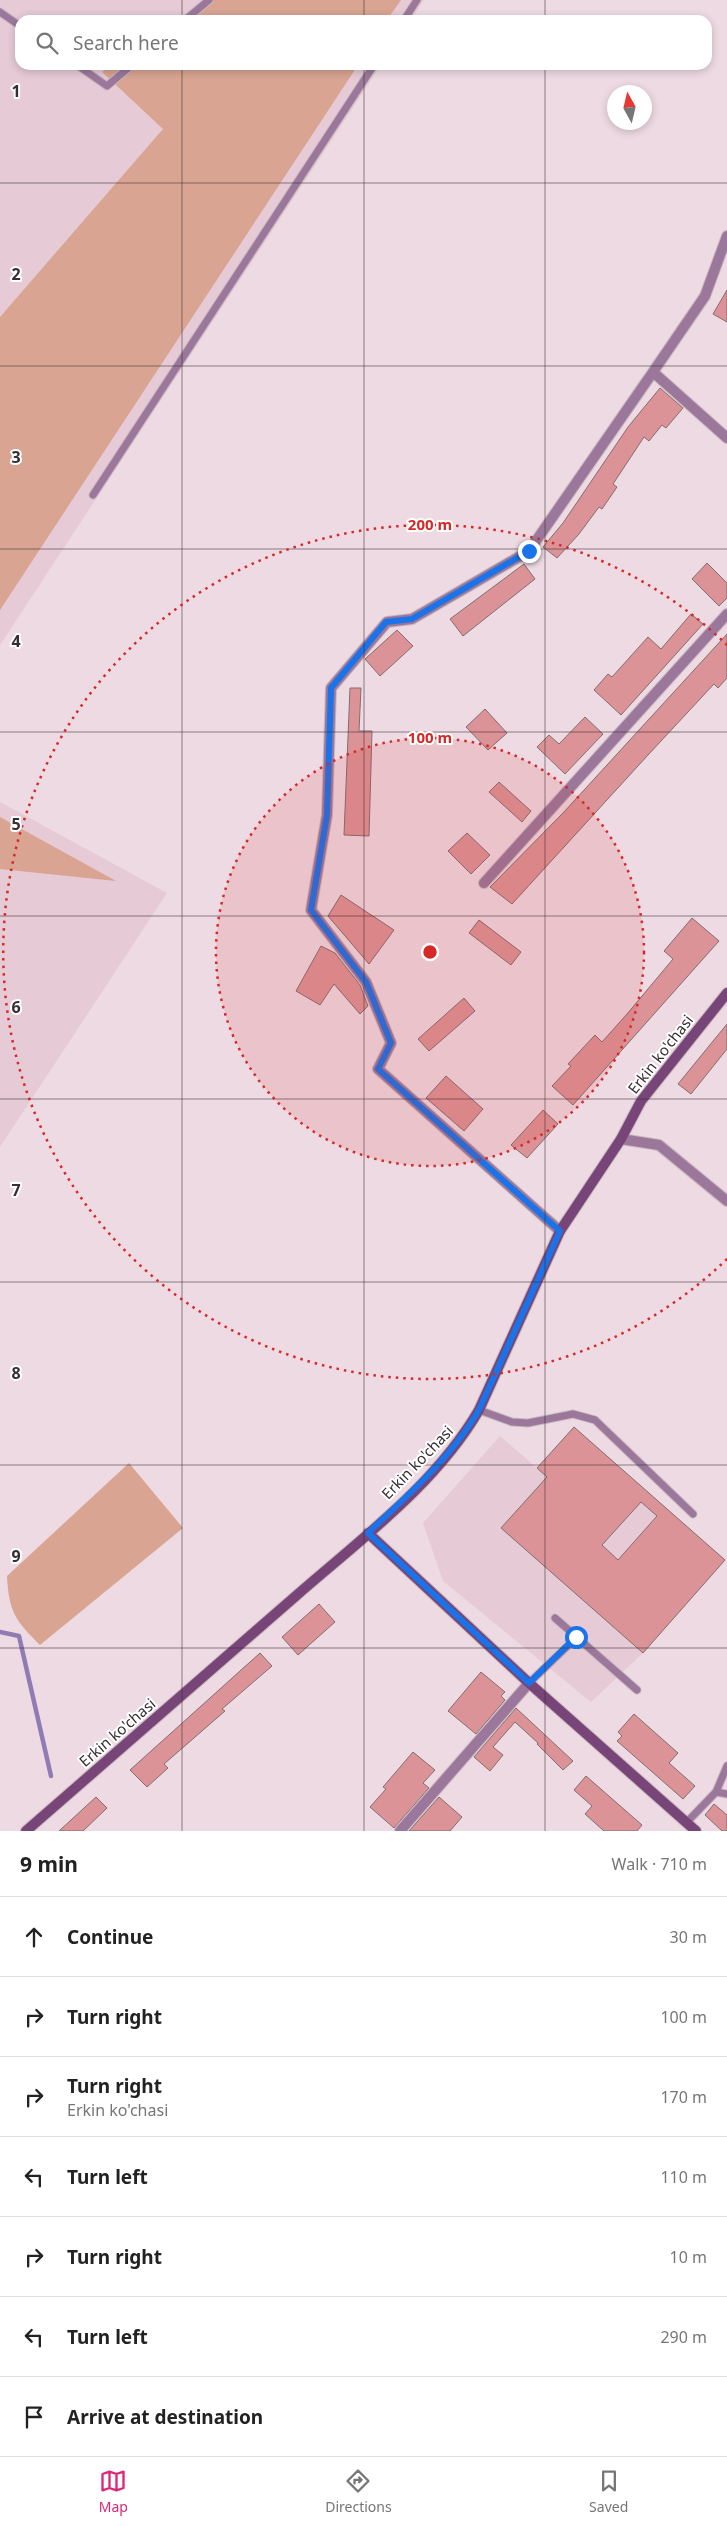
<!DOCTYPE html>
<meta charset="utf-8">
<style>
body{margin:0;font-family:"Noto Sans",sans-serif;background:#f2f2f2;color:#222}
.compass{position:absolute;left:607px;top:85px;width:45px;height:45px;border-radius:50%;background:#fff;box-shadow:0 2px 8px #0003;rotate:352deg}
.stop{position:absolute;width:15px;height:15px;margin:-11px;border:4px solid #1a73e8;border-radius:50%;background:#fff}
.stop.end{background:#1a73e8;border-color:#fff;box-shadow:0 1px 5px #0008}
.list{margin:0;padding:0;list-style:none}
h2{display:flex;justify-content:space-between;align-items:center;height:65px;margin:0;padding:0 20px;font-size:21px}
h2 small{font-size:16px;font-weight:400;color:#767676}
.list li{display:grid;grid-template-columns:32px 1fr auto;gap:15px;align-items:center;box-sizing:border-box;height:80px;padding:0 20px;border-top:1px solid #e0e0e0}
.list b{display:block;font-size:19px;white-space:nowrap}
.list p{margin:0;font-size:16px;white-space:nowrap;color:#767676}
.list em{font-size:16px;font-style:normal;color:#767676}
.icon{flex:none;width:28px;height:28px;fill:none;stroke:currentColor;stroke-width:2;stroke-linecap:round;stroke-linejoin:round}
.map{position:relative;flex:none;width:727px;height:1831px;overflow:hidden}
.search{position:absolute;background:#fff;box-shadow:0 2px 8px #0003;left:15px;right:15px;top:15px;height:55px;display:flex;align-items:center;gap:12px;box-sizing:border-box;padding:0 18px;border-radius:15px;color:#767676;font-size:19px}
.sheet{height:625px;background:#fff}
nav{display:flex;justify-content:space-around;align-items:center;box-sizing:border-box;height:70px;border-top:1px solid #e0e0e0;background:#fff;font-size:14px;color:#767676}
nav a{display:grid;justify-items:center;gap:2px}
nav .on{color:#db2777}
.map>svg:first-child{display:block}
</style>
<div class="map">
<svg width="727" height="1831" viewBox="0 0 727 1831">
<rect width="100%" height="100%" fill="#eedae2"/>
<path fill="#e6cad5" d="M0,0H424L411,20H20V65H381L0,645Z
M0,802L167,893L0,1147Z
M574,1427L725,1560L643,1653L591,1702L443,1581L423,1523L500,1436L537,1468Z"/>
<path fill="#d9a492" d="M208,0H401L387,20H178Z
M112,65H358L0,610V317L163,129L102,72Z
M0,817L116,881L0,869Z
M129,1463L183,1528L40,1645C15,1620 9,1612 7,1576Z"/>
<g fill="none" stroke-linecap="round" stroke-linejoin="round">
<path stroke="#917bb5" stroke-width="4.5" d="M0,1632L19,1636L51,1776"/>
</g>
<path fill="#dc9397" stroke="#826e6e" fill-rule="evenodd" d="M727,290V322L713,314Z
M660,388L683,408L666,428L662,425L649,441L644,437L613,484L617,487L602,509L599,507L579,534L557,558L543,547L563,523L628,427Z
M707,563L727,583V598L719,606L692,579Z
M524,564L535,579L463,636L450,619Z
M691,614L703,624L621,715L594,690L608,674L612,677L648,637L661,649Z
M397,630L413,646L380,676L365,659Z
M727,634V678L718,688L714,684L648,755L512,904L490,887L563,813Z
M350,688H361L359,731H372L369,836L344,835Z
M485,709L507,733L488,750L466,727Z
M585,717L603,734L565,774L537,747L549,735L559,744Z
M499,782L531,811L522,822L489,792Z
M467,833L490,855L471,874L448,851Z
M341,895L394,930L369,964L328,916Z
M692,918L719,941L573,1105L552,1086L571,1066L568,1064L595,1035L602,1042L627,1014L673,959L664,951Z
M479,920L521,952L511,965L469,933Z
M321,946L335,953L360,985L368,1006L360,1014L334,984L320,1005L296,991Z
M464,998L475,1011L429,1051L418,1039Z
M727,1024V1049L691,1094L678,1084Z
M446,1076L483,1109L464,1131L426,1098Z
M543,1110L558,1124L527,1158L511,1145Z
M574,1427L725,1560L643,1653L501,1528L547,1477L537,1468ZM641,1502L657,1516L618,1560L602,1545Z
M319,1604L335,1622L298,1655L282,1637Z
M260,1653L272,1666L222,1709L225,1711L164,1764L168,1768L147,1787L130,1770Z
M481,1672L505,1692L501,1696L505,1700L476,1734L448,1711Z
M516,1708L573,1761L563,1770L537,1744L538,1743L515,1722L493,1747L503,1755L490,1771L474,1757Z
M634,1714L678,1753L669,1763L695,1786L683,1799L617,1741L622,1736L618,1732Z
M413,1752L435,1770L423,1783L429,1788L394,1828L370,1807L386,1789L383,1787Z
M586,1776L642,1825L637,1831H604L585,1814L592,1806L574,1790Z
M96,1797L107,1808L83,1831H59Z
M439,1797L462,1817L450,1831H409Z
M714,1804L727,1815V1831H722L705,1815Z"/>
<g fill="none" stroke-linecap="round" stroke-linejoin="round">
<g stroke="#c9b8bf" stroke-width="9">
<path id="service" d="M0,12L20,26
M185,20L209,0
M404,20L417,0
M77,65L107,86L132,65
M93,495L374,65
M479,1410L512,1422L528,1423L573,1414L595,1420L693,1514
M555,1618L637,1690
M529,1683L577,1637
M716,1792L727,1794
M686,1823L716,1792L727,1766"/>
</g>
<g stroke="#c9b8bf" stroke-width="12">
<path id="minor" d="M727,236L705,296L653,372L727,438
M484,883L727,614
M621,1139L659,1145L727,1201
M560,1231L378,1069L391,1043L366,982L311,910L327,815L331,688L387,622L412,619L529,551L653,372
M400,1831L529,1683"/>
</g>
<g stroke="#c9b8bf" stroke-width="12">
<path id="secondary" d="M368,1533L529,1683L696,1831
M26,1831C117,1752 207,1673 297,1595C361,1539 436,1484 479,1410L560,1231L621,1139L641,1101L727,993"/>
</g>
<use href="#service" stroke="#9b789b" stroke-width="7"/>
<use href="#minor" stroke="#9b789b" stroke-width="10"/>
<use href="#secondary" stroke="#784579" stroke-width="10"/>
</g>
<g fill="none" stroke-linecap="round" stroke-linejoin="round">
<path stroke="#1a73e8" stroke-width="6" d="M529,551L412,619L386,622L331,688L327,815L311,910L366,982L391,1043L378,1069L560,1231L479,1410C451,1458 409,1494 368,1533L529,1683L576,1637"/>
</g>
<path fill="none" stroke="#362e31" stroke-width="1" stroke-opacity="0.55" d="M182,0V20M364,0V20M545,0V20M182,65V1831M364,65V1831M545,65V1831M0,183H727M0,366H727M0,549H727M0,732H727M0,916H727M0,1099H727M0,1282H727M0,1465H727M0,1648H727"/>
<circle cx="430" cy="952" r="214" fill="#d62828" fill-opacity=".12"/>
<g fill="none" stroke="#d62828" stroke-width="2.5" stroke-dasharray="2.5 5">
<circle cx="430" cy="952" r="214"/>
<path d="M727 1259A427 427 0 1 1 727 645"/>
</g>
<g text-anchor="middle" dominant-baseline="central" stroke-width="4" stroke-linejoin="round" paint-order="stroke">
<g font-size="15" fill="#362e31" stroke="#fff">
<text transform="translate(660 1054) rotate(-52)">Erkin ko'chasi</text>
<text transform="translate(417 1462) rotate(-46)">Erkin ko'chasi</text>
<text transform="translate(117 1732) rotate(-41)">Erkin ko'chasi</text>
</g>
</g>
<g font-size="16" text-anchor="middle" font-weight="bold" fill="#362e31" stroke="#fff" stroke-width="4" stroke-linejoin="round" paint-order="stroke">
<text x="16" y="97">1</text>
<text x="16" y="280">2</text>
<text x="16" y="463">3</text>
<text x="16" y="647">4</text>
<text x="16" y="830">5</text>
<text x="16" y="1013">6</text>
<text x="16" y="1196">7</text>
<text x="16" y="1379">8</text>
<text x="16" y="1562">9</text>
</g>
<circle cx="430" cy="952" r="8" fill="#d62828" stroke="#fff" stroke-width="2.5"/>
<g font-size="15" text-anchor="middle" font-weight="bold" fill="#d62828" stroke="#fff" stroke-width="4" stroke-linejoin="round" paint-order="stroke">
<text x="430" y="530">200 m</text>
<text x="430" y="743">100 m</text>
</g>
</svg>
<svg class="compass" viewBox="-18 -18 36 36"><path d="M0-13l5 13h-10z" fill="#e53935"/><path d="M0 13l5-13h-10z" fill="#767676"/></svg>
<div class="stop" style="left:576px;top:1637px"></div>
<div class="stop end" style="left:529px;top:551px"></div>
<div class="search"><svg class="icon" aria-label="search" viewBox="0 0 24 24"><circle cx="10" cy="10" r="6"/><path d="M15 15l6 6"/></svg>Search here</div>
</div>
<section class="sheet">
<h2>9 min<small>Walk · 710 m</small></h2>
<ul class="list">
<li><svg class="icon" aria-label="ahead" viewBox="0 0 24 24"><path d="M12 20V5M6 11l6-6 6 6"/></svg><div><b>Continue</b></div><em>30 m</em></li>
<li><svg class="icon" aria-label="right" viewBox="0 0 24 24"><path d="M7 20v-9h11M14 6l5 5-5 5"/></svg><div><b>Turn right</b></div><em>100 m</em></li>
<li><svg class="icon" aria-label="right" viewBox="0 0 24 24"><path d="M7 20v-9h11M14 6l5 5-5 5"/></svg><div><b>Turn right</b><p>Erkin ko'chasi</p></div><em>170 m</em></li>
<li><svg class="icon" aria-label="left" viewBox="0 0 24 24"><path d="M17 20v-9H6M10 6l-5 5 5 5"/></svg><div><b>Turn left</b></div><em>110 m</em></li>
<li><svg class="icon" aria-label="right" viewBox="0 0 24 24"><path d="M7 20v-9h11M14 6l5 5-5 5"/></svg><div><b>Turn right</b></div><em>10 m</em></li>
<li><svg class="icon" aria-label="left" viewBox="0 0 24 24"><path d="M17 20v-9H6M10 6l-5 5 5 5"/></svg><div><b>Turn left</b></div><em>290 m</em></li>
<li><svg class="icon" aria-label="arrive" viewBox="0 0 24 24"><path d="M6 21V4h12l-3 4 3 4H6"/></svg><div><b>Arrive at destination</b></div></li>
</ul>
</section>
<nav>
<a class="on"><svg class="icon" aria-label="map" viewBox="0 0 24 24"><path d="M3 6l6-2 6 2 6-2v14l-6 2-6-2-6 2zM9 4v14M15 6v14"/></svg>Map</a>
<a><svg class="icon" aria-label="directions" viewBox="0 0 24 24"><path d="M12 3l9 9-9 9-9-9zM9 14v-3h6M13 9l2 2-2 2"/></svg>Directions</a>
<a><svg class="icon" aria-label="saved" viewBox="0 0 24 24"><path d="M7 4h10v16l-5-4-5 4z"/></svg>Saved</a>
</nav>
